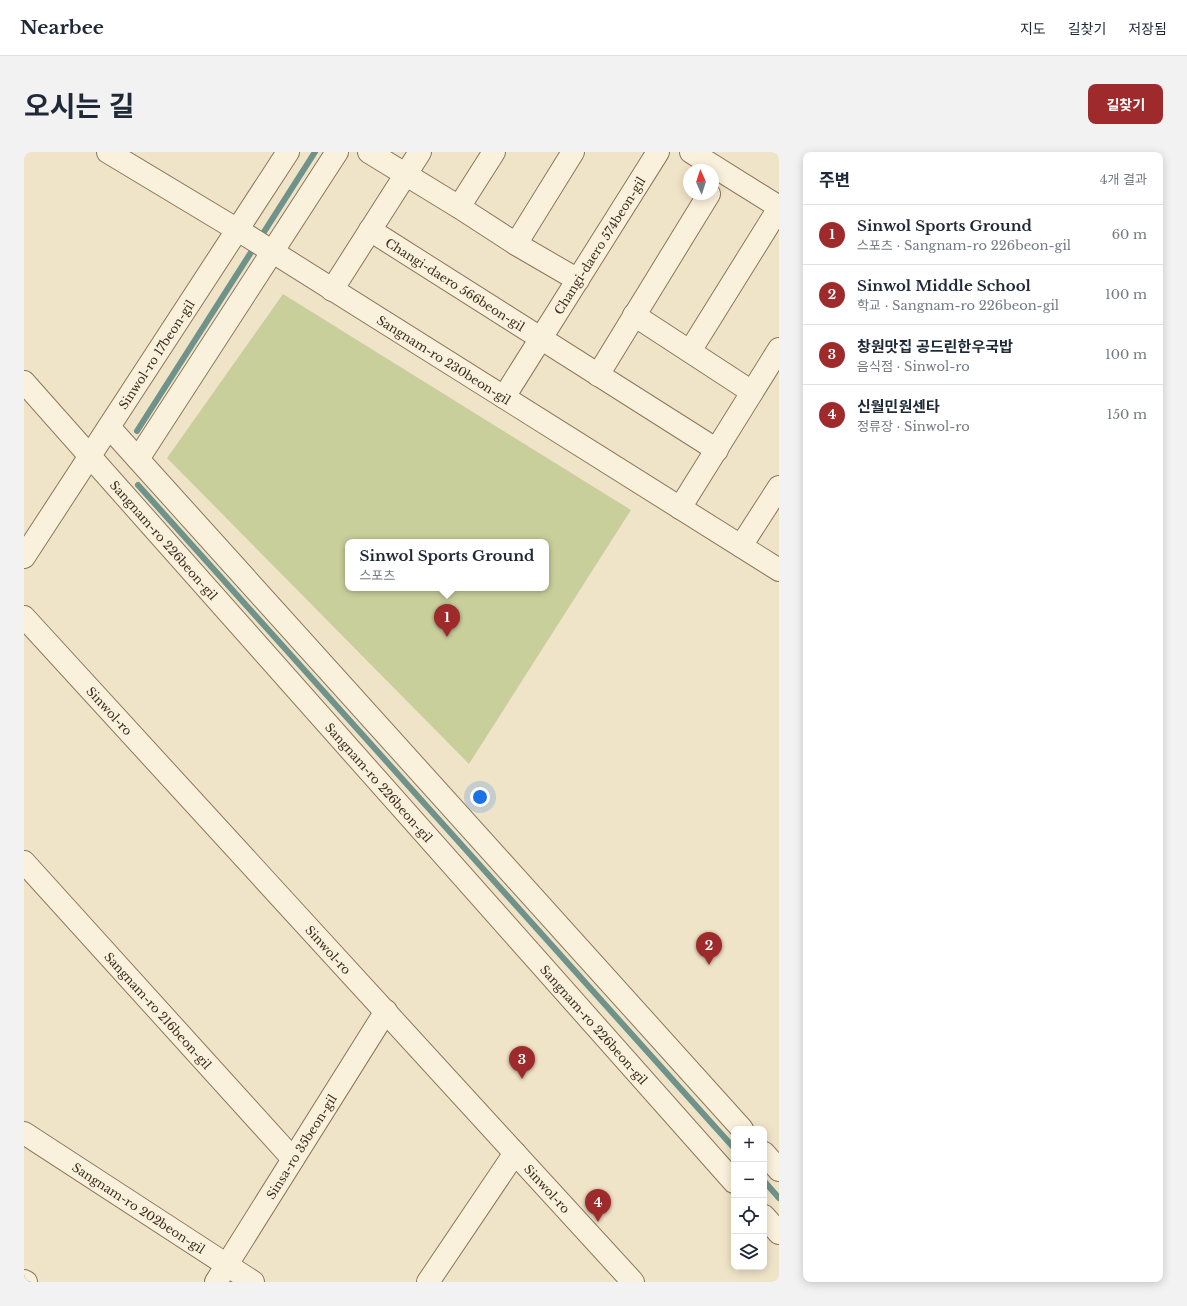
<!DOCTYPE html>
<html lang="ko">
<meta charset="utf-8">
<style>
body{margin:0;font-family:"Libre Baskerville","Noto Sans KR",serif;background:#f2f2f3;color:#1f2937}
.controls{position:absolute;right:12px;bottom:12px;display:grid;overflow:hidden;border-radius:8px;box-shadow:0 2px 10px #0003}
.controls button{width:36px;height:36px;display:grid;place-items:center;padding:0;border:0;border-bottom:1px solid #e0e1e3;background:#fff;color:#1f2937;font:20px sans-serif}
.compass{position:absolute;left:659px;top:12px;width:36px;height:36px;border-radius:50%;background:#fff;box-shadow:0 2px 10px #0003;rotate:357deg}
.you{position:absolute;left:456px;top:645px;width:14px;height:14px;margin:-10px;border:3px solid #fff;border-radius:50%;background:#1a73e8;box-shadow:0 0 0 6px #1a73e833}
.badge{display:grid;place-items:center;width:26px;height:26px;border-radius:50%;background:#9e2a2b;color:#fff;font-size:13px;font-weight:700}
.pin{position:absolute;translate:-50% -33px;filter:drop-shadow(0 1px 2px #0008)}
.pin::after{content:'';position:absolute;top:21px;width:14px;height:12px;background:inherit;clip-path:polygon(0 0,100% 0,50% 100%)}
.popup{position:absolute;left:321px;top:387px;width:204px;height:52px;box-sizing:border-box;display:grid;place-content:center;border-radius:8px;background:#fff;filter:drop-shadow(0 1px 3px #0005);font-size:13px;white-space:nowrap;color:#747a83}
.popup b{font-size:15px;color:#1f2937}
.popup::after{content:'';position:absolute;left:50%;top:100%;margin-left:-8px;border:8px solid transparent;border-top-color:#fff}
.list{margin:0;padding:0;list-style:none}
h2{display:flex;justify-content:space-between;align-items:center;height:52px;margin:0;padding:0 16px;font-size:17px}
h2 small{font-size:13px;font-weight:400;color:#747a83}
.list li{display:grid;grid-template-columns:26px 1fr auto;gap:12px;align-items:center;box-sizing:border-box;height:60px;padding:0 16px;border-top:1px solid #e0e1e3}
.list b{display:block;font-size:15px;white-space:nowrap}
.list p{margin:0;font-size:13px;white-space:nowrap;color:#747a83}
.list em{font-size:13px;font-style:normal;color:#747a83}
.icon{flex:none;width:22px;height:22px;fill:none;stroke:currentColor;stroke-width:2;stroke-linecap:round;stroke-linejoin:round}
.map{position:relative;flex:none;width:755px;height:1130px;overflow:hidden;border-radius:8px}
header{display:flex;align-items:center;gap:24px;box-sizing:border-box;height:56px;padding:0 20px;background:#fff;border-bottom:1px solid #e0e1e3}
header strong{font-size:19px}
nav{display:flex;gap:22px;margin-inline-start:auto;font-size:14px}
.intro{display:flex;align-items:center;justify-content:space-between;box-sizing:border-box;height:96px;padding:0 24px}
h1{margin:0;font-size:28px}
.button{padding:10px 18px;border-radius:8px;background:#9e2a2b;color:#fff;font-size:14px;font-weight:700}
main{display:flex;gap:24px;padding:0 24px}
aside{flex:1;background:#fff;border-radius:8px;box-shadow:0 2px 10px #0003}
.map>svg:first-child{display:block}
</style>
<header>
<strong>Nearbee</strong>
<nav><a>지도</a><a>길찾기</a><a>저장됨</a></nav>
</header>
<div class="intro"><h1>오시는 길</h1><a class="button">길찾기</a></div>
<main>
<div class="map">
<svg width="755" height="1130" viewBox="0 0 755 1130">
<rect width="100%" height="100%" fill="#f0e4c8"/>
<path fill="#c9cf9b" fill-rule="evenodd" d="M259,142L607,358L445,612L143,306ZM324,390H522V436H324Z"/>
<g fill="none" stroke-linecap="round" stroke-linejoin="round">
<path stroke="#6f938a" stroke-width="6" d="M113,279L291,0
M114,333L710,996
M740,1029L755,1046"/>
<g stroke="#8d765c" stroke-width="24">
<g id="minor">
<path id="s1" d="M84,0L222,83L755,418"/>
<path d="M345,0L435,55L492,92L554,128"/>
<path d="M667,0L755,55"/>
<path d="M435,55L470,0"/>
<path id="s2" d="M346,78L693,298"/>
<path d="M492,92L549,0"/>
<path d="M308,138L396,0"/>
<path d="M610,163L728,240"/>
<path d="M666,199L755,56"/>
<path d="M574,223L685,42"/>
<path id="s3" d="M0,230L710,1030"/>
<path id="s4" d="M480,245L634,0"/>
<path d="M85,275L718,977"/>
<path d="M114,307L313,0"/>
<path d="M656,356L755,197"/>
<path d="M717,394L755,335"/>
<path id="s5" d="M0,405L264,0"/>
<path id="s6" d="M0,710L269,1007"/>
<path id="s7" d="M0,981L229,1130"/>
<path d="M740,1001L755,1018"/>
<path d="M740,1064L755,1081"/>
<path d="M0,1129L2,1130"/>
<path id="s8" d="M192,1130L362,859"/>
<path d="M404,1130L491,1001"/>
</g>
</g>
<g stroke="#8d765c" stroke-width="24">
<g id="tertiary">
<path id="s9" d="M0,465L609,1130"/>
</g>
</g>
<use href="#minor" stroke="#faf1dc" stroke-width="22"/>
<use href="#tertiary" stroke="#faf1dc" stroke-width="22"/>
</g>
<g text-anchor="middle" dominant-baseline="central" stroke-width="3" stroke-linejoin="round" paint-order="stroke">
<g font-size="12" fill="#3d2e20" stroke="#f7eed8">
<text stroke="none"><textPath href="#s4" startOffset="179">Changi-daero 574beon-gil</textPath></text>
<text stroke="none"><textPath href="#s2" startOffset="101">Changi-daero 566beon-gil</textPath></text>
<text stroke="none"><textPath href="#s5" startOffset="242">Sinwol-ro 17beon-gil</textPath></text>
<text stroke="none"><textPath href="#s1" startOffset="395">Sangnam-ro 230beon-gil</textPath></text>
<text stroke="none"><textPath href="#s3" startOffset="211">Sangnam-ro 226beon-gil</textPath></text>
<text stroke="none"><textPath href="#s9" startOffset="127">Sinwol-ro</textPath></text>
<text stroke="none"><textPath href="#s3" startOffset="535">Sangnam-ro 226beon-gil</textPath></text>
<text stroke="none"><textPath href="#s9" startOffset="451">Sinwol-ro</textPath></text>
<text stroke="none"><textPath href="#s6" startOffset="200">Sangnam-ro 216beon-gil</textPath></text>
<text stroke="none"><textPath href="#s3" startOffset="859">Sangnam-ro 226beon-gil</textPath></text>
<text stroke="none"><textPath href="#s8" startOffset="160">Sinsa-ro 35beon-gil</textPath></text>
<text stroke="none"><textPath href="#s9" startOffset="775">Sinwol-ro</textPath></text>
<text stroke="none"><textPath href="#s7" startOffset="137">Sangnam-ro 202beon-gil</textPath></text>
</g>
</g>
</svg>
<div class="controls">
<button>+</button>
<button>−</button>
<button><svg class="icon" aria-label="locate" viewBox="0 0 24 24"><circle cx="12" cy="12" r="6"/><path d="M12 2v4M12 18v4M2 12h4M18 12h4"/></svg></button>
<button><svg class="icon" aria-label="layers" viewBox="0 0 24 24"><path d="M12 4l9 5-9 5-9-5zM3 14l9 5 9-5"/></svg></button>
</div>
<svg class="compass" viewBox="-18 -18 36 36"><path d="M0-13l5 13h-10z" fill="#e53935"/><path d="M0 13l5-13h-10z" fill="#747a83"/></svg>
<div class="you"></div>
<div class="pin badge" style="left:423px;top:485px">1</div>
<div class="popup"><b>Sinwol Sports Ground</b>스포츠</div>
<div class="pin badge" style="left:685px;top:813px">2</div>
<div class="pin badge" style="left:498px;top:927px">3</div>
<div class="pin badge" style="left:574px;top:1070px">4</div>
</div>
<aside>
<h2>주변<small>4개 결과</small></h2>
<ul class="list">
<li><span class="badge">1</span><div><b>Sinwol Sports Ground</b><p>스포츠 · Sangnam-ro 226beon-gil</p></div><em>60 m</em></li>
<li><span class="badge">2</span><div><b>Sinwol Middle School</b><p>학교 · Sangnam-ro 226beon-gil</p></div><em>100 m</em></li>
<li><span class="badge">3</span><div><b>창원맛집 공드린한우국밥</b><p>음식점 · Sinwol-ro</p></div><em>100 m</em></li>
<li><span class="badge">4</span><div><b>신월민원센타</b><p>정류장 · Sinwol-ro</p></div><em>150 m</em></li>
</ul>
</aside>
</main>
